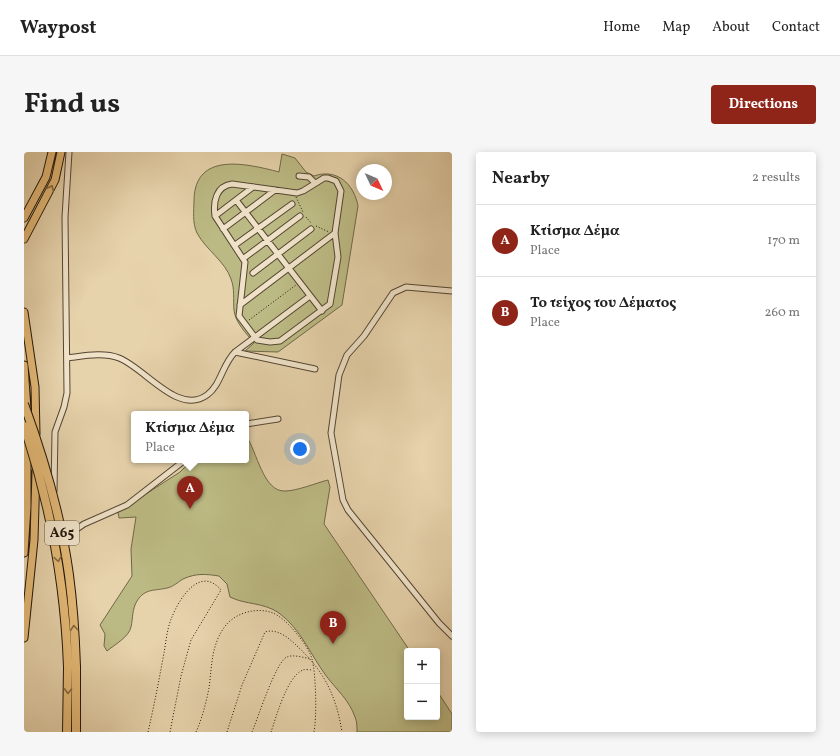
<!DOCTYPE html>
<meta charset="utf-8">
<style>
body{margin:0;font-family:Vollkorn,serif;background:#f6f6f6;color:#222}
.controls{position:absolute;right:12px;bottom:12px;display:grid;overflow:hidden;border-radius:4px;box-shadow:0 2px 10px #0003}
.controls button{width:36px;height:36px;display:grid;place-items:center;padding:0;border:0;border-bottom:1px solid #e0e0e0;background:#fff;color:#222;font:20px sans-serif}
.compass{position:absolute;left:332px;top:12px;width:36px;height:36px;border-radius:50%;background:#fff;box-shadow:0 2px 10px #0003;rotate:134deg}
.you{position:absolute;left:276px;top:297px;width:14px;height:14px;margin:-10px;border:3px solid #fff;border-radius:50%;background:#1a73e8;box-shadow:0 0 0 6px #1a73e833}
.badge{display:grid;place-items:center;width:26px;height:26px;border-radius:50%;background:#8f2418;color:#fff;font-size:13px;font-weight:700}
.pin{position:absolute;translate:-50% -33px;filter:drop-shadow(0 1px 2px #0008)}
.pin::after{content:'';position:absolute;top:21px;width:14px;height:12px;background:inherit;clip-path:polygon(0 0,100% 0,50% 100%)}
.popup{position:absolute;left:107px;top:259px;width:118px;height:52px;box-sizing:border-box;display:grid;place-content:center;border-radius:4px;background:#fff;filter:drop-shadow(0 1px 3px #0005);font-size:13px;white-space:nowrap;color:#767676}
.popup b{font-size:15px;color:#222}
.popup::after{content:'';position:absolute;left:50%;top:100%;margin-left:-8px;border:8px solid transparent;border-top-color:#fff}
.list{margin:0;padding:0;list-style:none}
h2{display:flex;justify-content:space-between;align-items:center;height:52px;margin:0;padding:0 16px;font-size:17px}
h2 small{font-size:13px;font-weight:400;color:#767676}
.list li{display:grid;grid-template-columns:26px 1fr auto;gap:12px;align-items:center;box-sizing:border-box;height:72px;padding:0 16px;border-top:1px solid #e0e0e0}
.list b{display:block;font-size:15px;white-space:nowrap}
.list p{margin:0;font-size:13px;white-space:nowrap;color:#767676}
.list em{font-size:13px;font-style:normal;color:#767676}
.map{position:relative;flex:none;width:428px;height:580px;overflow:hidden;border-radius:4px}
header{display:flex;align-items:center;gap:24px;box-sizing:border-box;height:56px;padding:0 20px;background:#fff;border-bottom:1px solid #e0e0e0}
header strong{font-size:19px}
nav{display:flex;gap:22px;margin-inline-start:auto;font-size:14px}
.intro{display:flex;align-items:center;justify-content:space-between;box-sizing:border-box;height:96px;padding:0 24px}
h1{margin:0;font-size:28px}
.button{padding:10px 18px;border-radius:4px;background:#8f2418;color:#fff;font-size:14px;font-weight:700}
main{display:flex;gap:24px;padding:0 24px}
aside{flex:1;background:#fff;border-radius:4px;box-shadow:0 2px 10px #0003}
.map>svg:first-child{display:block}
</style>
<header>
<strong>Waypost</strong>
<nav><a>Home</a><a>Map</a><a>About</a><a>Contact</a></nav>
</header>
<div class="intro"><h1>Find us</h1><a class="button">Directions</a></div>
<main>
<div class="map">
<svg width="428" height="580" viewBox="0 0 428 580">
<rect width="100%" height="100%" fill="#e6d2ab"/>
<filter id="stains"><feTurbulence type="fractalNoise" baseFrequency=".005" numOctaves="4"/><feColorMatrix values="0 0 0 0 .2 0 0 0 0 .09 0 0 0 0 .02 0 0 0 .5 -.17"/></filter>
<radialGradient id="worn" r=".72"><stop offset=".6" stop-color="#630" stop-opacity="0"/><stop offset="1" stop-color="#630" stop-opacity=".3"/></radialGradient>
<path fill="#bcba84" stroke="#706848" d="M258,2L271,6L282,20L290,24C313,16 330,32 334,54L318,153L254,200L221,199L230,191C222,181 211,170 210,158C209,148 211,137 207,127C201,109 182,98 173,81C168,70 170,59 170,48C171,0 221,11 255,20Z
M222,284C233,299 239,340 261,339C273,339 292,331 304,328L306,335L300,372L386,499H383V565H413V539L428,562V580H333C333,575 333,569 331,565C325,548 313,538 303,525C287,504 277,477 255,461C239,450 222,453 206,445L203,432L195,424C182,422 172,421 159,427C154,430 149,435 143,436C131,439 121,436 113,449C108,457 109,466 107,475C105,485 90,493 83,499L80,494L81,482L76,473L108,424L107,397L112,365L95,366L94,360L156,320L168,308H222Z"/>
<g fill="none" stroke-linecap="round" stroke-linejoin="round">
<g stroke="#544633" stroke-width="7">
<path id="minor" d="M275,24L285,25L291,31
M300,26H304L312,29L317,39L311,81L314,105L306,152L256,189L246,190L233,188L215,164L221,110L191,64C189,50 192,34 208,32L273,41L279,39Z
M212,48L298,159
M191,64L229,35
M199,77L251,38
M211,93L268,52
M220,106L276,64
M229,121L287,77
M428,139L382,135L369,141L340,184L323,203L315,223L307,281L319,348L324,358L415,471L428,484
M216,153L311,81
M211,200L291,217
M43,206C60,204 79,200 95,206C121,216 154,264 183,243C197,233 198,213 211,200L286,144
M222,272L254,267
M30,339L31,280L40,255L43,241L41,65L45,0
M38,387L60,372L103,353L161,308"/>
</g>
<g stroke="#23170b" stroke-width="9">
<path id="major" d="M0,66L22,25L28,0
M0,87L31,28L37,0
M0,160L11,235L12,282
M0,213L3,257
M0,401L3,355V287
M0,486L10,388L12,319"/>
</g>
<g stroke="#23170b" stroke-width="10">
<path id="highway" d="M43,580L44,515
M52,580V515"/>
</g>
<path stroke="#23170b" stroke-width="1" stroke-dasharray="1 2" stroke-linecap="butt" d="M272,45L279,60
M282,65L287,71
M292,74L305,80
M225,168L272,133
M124,580C130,554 135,528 140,501C142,490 143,476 148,465C155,447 176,413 197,438L167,488L157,524L146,580
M172,580C178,567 182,551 185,536C188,514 187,492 202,473C213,460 234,455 249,461C263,467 284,493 288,507C292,522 293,565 290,580
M203,580L218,533L241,480C253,476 265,486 273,494C300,519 312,543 318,580
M228,580C234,566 252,509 263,505C269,502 281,506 287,507
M247,580C252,566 263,524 279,518C281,517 286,518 288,518"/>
<use href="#minor" stroke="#efe2c8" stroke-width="5"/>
<use href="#major" stroke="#e3b976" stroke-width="7"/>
<use href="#highway" stroke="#e3b976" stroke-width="8"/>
<g stroke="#23170b" stroke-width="10" stroke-linecap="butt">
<path id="highway-bridge" d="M0,252C20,307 37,364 45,423C49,453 51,484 52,515
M0,274C27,354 41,431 44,515"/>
</g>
<use href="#highway-bridge" stroke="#e3b976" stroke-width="8"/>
</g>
<defs><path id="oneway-chevron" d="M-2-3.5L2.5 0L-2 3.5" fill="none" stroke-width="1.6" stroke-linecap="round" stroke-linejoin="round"/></defs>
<g stroke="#836840">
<use href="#oneway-chevron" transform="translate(27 36) rotate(-65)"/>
<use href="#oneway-chevron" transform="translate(34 407) rotate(81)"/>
<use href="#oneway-chevron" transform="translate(50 476) rotate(-94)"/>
<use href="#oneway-chevron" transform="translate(44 539) rotate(91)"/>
</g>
<g text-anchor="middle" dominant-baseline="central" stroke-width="3" stroke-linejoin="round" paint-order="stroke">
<rect fill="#efe2c8" stroke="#605444" stroke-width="1" x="21" y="369" width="34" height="24" rx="3"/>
<g font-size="14" font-weight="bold" fill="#23170b">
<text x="38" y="381">Α65</text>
</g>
</g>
<rect width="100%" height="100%" filter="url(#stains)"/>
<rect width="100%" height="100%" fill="url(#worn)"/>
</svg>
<div class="controls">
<button>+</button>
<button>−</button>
</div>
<svg class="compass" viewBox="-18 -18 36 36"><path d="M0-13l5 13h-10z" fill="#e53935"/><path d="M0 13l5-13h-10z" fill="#767676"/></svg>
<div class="you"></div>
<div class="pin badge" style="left:166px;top:357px">A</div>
<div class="popup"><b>Κτίσμα Δέμα</b>Place</div>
<div class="pin badge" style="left:309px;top:492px">B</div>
</div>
<aside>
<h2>Nearby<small>2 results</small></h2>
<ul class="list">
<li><span class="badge">A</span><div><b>Κτίσμα Δέμα</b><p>Place</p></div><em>170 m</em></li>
<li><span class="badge">B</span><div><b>Το τείχος του Δέματος</b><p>Place</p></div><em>260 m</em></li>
</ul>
</aside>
</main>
